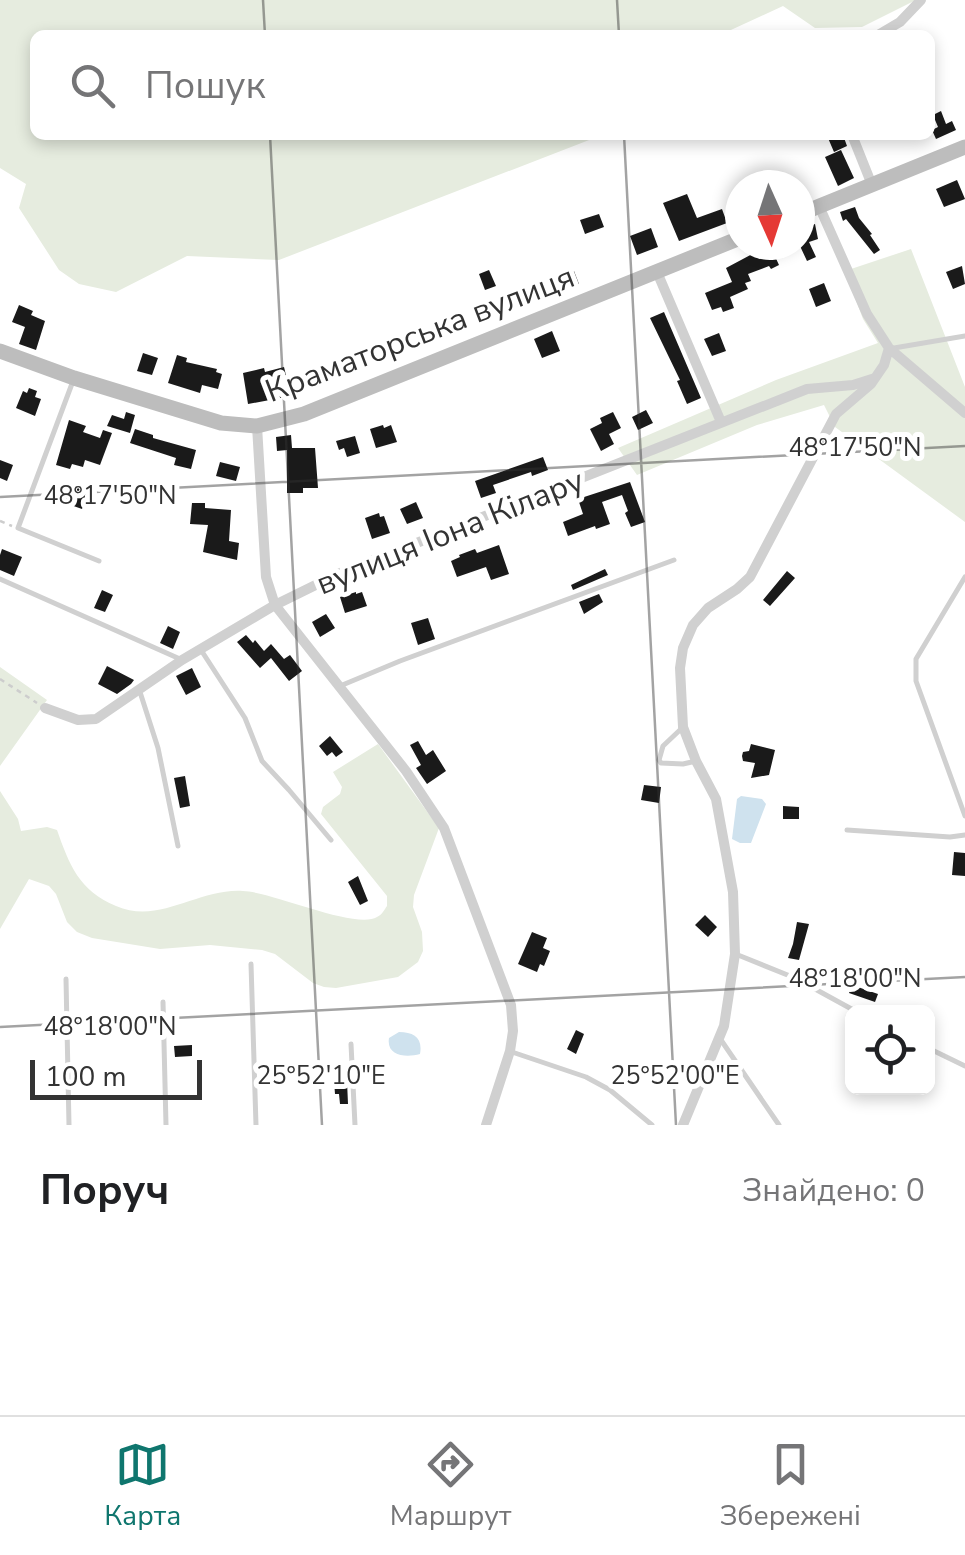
<!DOCTYPE html>
<html lang="uk">
<meta charset="utf-8">
<style>
body{margin:0;font-family:"Nunito Sans",sans-serif;background:#f2f2f2;color:#202124}
.controls{position:absolute;right:30px;bottom:30px;display:grid;overflow:hidden;border-radius:15px;box-shadow:0 5px 15px #0003}
.controls button{width:90px;height:90px;display:grid;place-items:center;padding:0;border:0;border-bottom:2px solid #e0e0e0;background:#fff;color:#202124;font:50px sans-serif}
.compass{position:absolute;left:725px;top:170px;width:90px;height:90px;border-radius:50%;background:#fff;box-shadow:0 5px 15px #0003;rotate:177deg}
.scale{position:absolute;left:30px;bottom:25px;width:172px;box-sizing:border-box;padding-left:10px;border:5px solid #333;border-top:0;font-size:28px;line-height:35px;white-space:nowrap;color:#333;-webkit-text-stroke:8px #fff;paint-order:stroke}
.list{margin:0;padding:0;list-style:none}
h2{display:flex;justify-content:space-between;align-items:center;height:130px;margin:0;padding:0 40px;font-size:42px}
h2 small{font-size:32px;font-weight:400;color:#757577}
.icon{flex:none;width:55px;height:55px;fill:none;stroke:currentColor;stroke-width:2;stroke-linecap:round;stroke-linejoin:round}
.map{position:relative;flex:none;width:965px;height:1125px;overflow:hidden}
.search{position:absolute;background:#fff;box-shadow:0 5px 15px #0003;left:30px;right:30px;top:30px;height:110px;display:flex;align-items:center;gap:25px;box-sizing:border-box;padding:0 35px;border-radius:15px;color:#757577;font-size:38px}
.sheet{height:290px;background:#fff}
nav{display:flex;justify-content:space-around;align-items:center;box-sizing:border-box;height:140px;border-top:2px solid #e0e0e0;background:#fff;font-size:28px;color:#757577}
nav a{display:grid;justify-items:center;gap:5px}
nav .on{color:#0f766e}
.map>svg:first-child{display:block}
</style>
<div class="map">
<svg width="965" height="1125" viewBox="0 0 965 1125">
<rect width="100%" height="100%" fill="#fff"/>
<path fill="#e6ecdf" d="M0,0H916L862,27L815,28L783,6L720,35H35V135H602L279,260L187,256L116,292L79,284L59,270L19,208L26,184L0,168Z
M911,249L965,387V522L835,427L824,405L757,425L637,475L618,448L776,380L878,343L863,319L845,271Z
M0,667L47,700L0,766Z
M378,744L439,828L414,895L413,907L422,932L423,951L418,962L398,977L336,988L324,987L313,983L275,954L262,950L210,945L160,949L92,938L77,932L67,922L56,894L49,886L29,879L0,929V791L18,819L21,831L47,827L57,830C69,864 79,891 116,906C160,925 198,888 243,891C273,892 356,930 377,917C382,915 384,910 387,906V896L321,814L323,807L340,794L342,787L333,772Z"/>
<path fill="#cfe2ee" d="M741,796L762,799L766,804L751,843H740L732,839L737,799Z
M399,1032C414,1032 423,1038 420,1054C406,1058 386,1056 389,1038Z"/>
<path fill="#1a1a1a" d="M941,111L946,124L952,121L956,130L936,139L932,130L938,127L933,115Z
M835,135H843L847,146L834,152L828,138Z
M841,150L854,178L838,186L825,157Z
M957,180L965,199L944,207L936,189Z
M687,194L697,218L722,209L727,223L679,241L663,203Z
M855,207L859,218L872,234L870,235L880,250L874,254L846,219L843,221L840,212Z
M599,214L604,227L585,234L580,220Z
M815,224L818,239L809,242L816,257L807,261L800,246V225L803,228Z
M651,228L658,247L637,255L630,236Z
M756,252L759,259L773,252L779,265L771,269L769,266L748,274L751,281L745,283L748,289L730,297L734,308L723,312L721,307L712,310L705,293L732,282L726,268Z
M962,266L965,284L953,289L946,272Z
M489,270L496,286L485,290L479,274Z
M574,271L579,284L564,289L561,279L565,278L564,275Z
M824,283L831,301L816,307L809,289Z
M19,305L33,311L31,315L45,321L36,350L19,344L25,327L12,322Z
M664,312L701,398L687,404L677,381L680,380L650,318Z
M552,331L560,351L542,358L534,339Z
M719,333L726,351L712,356L704,339Z
M143,353L158,358L152,375L137,371Z
M177,355L187,358L186,362L217,369L216,372L222,374L218,389L202,385L200,393L168,383Z
M284,367L291,396L248,404L243,373L264,368L265,372Z
M29,388L37,391L35,397L41,399L35,416L16,408L23,391L27,393Z
M646,410L653,423L638,430L632,417Z
M126,412L135,415L130,433L107,426L112,415L124,419Z
M613,412L621,428L609,434L614,444L601,451L590,429L602,423L600,418Z
M69,420L86,426L83,432L100,438L103,430L112,433L100,465L85,460L83,467L72,464L70,469L56,465Z
M383,425L384,428L391,425L397,442L376,448L370,429Z
M135,429L153,435V438L196,450L191,469L174,465L176,458L130,443Z
M291,435L292,448H315L318,488H303V493H287V450L277,451L276,437Z
M355,436L360,453L347,457L344,448L339,450L336,441Z
M543,457L548,470L532,476L531,472L493,485L496,493L481,498L475,481Z
M0,460L13,465L7,481L0,478Z
M220,462L240,467L236,481L216,476Z
M630,482L645,522L631,527L625,513L628,511L622,495L602,502L610,524L596,529L595,526L568,536L563,522L583,514L578,499Z
M70,485L88,491L82,509L65,503Z
M416,502L423,518L407,524L400,509Z
M192,503H205V508L231,510L229,541L239,543L237,560L203,552L208,525L190,524Z
M379,513L380,517L384,516L390,533L372,539L365,518Z
M499,545L509,574L491,580L486,567L457,577L451,561L460,557L459,555L475,549L477,553Z
M2,549L22,557L14,576L0,570V555Z
M605,569L608,575L573,590L571,585Z
M787,571L795,578L770,606L763,600Z
M102,590L113,595L105,612L94,608Z
M356,592V594L362,592L367,606L345,613L340,597Z
M599,594L603,602L584,614L579,602Z
M326,614L335,628L320,637L312,622Z
M428,618L435,639L418,645L411,623Z
M168,626L180,632L173,649L160,643Z
M246,635L253,643L255,640L264,651L271,644L284,659L290,655L302,671L289,681L271,658L260,668L237,642Z
M107,666L134,680L131,684L117,694L98,684Z
M192,668L201,687L186,695L176,676Z
M330,736L343,752L336,757L332,752L327,756L319,746Z
M418,741L426,755L433,750L446,771L427,784L416,768L421,765L410,745Z
M751,744L775,750L769,775L751,778L755,763L743,761L742,756L743,752L749,751Z
M185,776L190,806L180,808L174,778Z
M644,785L661,787L659,803L641,800Z
M783,806L799,807V819H783Z
M954,852L965,853V876L952,875Z
M358,876L368,901L360,905L348,882Z
M705,915L717,927L708,937L695,925Z
M797,922L809,924L799,960L788,958L793,944Z
M532,932L547,938L543,948L550,951L544,966L540,964L537,972L518,964Z
M852,985L878,994L875,1002L849,993Z
M576,1030L584,1034L576,1054L567,1049Z
M192,1045V1056L175,1057L174,1046Z
M334,1081H347L348,1104H340L339,1094H335Z"/>
<g fill="none" stroke-linecap="round" stroke-linejoin="round">
<path stroke="#cdcdcd" stroke-width="2.5" stroke-dasharray="5 5" stroke-linecap="butt" d="M0,521L12,526
M0,679L37,703"/>
<path stroke="#d0d0d0" stroke-width="5" d="M894,348L965,336
M73,381L18,528L99,561
M965,577L916,659V681L965,816
M0,579L180,659
M201,650L245,718L262,761L289,790L331,840
M340,686L400,661L674,560
M140,692L158,748L178,846
M681,729L663,746L659,760L661,763L683,764L696,761
M847,830L950,837L965,835
M738,955L795,978L857,1012
M251,964L256,1125
M66,979L69,1125
M163,1002L166,1125
M721,1040L779,1125
M351,1044L355,1125
M928,1048L965,1066
M512,1052L586,1077L610,1090L652,1125
M848,1073L852,1060"/>
<path stroke="#d0d0d0" stroke-width="10" d="M878,35L900,22L921,0
M852,135L872,185
M819,206L867,314L889,348L965,413
M657,272L721,422
M257,426L266,577L275,605L406,771L444,828L511,1005L513,1031L510,1051L486,1125
M45,708L78,720L96,719L182,660L275,605L338,574L807,389L853,385L875,378
M683,1125L724,1026L735,954L733,892L716,799L696,761L683,727L680,668L683,648L693,625L708,608L737,589L750,577L836,414L871,384L884,365L889,348"/>
<path stroke="#bdbdbd" stroke-width="15" d="M800,214L965,147
M0,351L74,378L221,423L257,426L304,414L740,238"/>
</g>
<path fill="none" stroke="#333" stroke-width="2.5" stroke-opacity="0.45" d="M263,0L265,35M617,0L619,35M270,135L322,1125M624,135L676,1125M0,497L965,446M0,1027L965,977"/>
<g text-anchor="middle" dominant-baseline="central" stroke-width="10" stroke-linejoin="round" paint-order="stroke">
<g font-size="32" fill="#333" stroke="#fff">
<text transform="translate(420 334) rotate(-21)">Краматорська вулиця</text>
<text transform="translate(450 532) rotate(-22)">вулиця Іона Кілару</text>
</g>
</g>
<g font-size="25" text-anchor="middle" fill="#333" stroke="#fff" stroke-width="10" stroke-linejoin="round" paint-order="stroke">
<text x="855" y="456">48°17'50"N</text>
<text x="110" y="504">48°17'50"N</text>
<text x="855" y="987">48°18'00"N</text>
<text x="110" y="1035">48°18'00"N</text>
<text x="321" y="1084">25°52'10"E</text>
<text x="675" y="1084">25°52'00"E</text>
</g>
</svg>
<div class="controls">
<button><svg class="icon" aria-label="locate" viewBox="0 0 24 24"><circle cx="12" cy="12" r="6"/><path d="M12 2v4M12 18v4M2 12h4M18 12h4"/></svg></button>
</div>
<svg class="compass" viewBox="-18 -18 36 36"><path d="M0-13l5 13h-10z" fill="#e53935"/><path d="M0 13l5-13h-10z" fill="#757577"/></svg>
<div class="scale">100 m</div>
<div class="search"><svg class="icon" aria-label="search" viewBox="0 0 24 24"><circle cx="10" cy="10" r="6"/><path d="M15 15l6 6"/></svg>Пошук</div>
</div>
<section class="sheet">
<h2>Поруч<small>Знайдено: 0</small></h2>
<ul class="list">
</ul>
</section>
<nav>
<a class="on"><svg class="icon" aria-label="map" viewBox="0 0 24 24"><path d="M3 6l6-2 6 2 6-2v14l-6 2-6-2-6 2zM9 4v14M15 6v14"/></svg>Карта</a>
<a><svg class="icon" aria-label="directions" viewBox="0 0 24 24"><path d="M12 3l9 9-9 9-9-9zM9 14v-3h6M13 9l2 2-2 2"/></svg>Маршрут</a>
<a><svg class="icon" aria-label="saved" viewBox="0 0 24 24"><path d="M7 4h10v16l-5-4-5 4z"/></svg>Збережені</a>
</nav>
